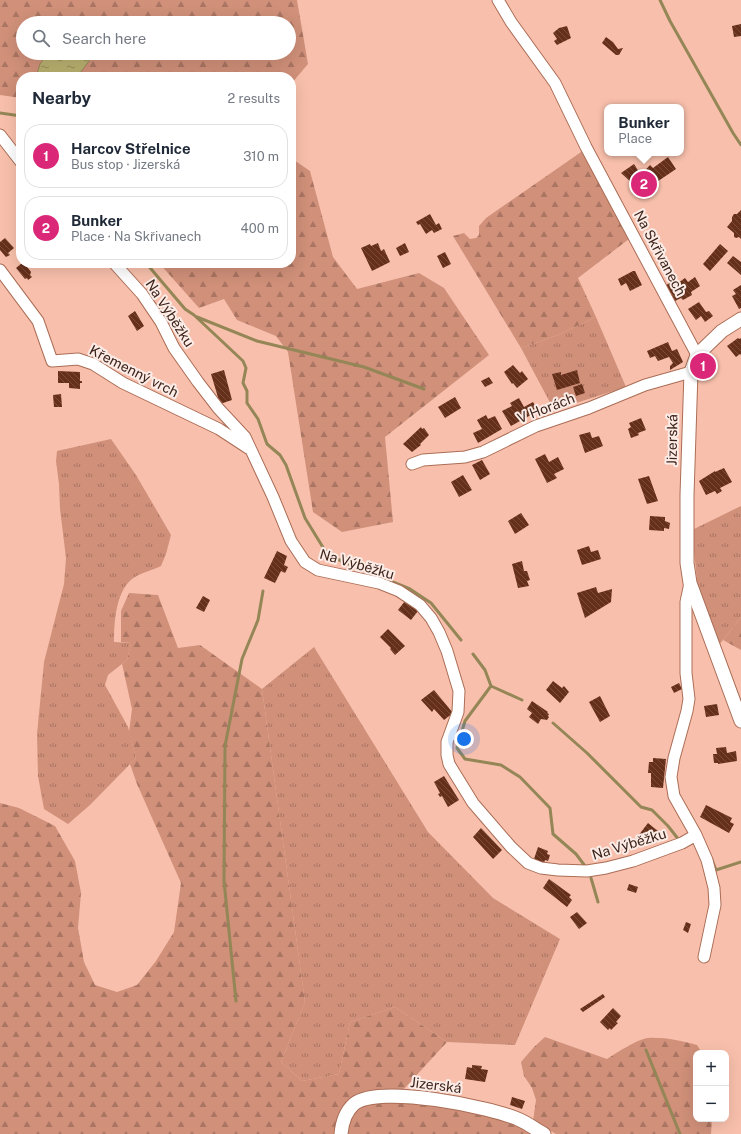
<!DOCTYPE html>
<meta charset="utf-8">
<style>
body{margin:0;font-family:"Public Sans",sans-serif;background:#f2f2f3;color:#1f2937}
.controls{position:absolute;right:12px;bottom:12px;display:grid;overflow:hidden;border-radius:8px;box-shadow:0 4px 16px #0002}
.controls button{width:36px;height:36px;display:grid;place-items:center;padding:0;border:0;border-bottom:1px solid #e0e1e3;background:#fff;color:#1f2937;font:20px sans-serif}
.you{position:absolute;left:464px;top:739px;width:14px;height:14px;margin:-10px;border:3px solid #fff;border-radius:50%;background:#1a73e8;box-shadow:0 0 0 6px #1a73e833}
.badge{display:grid;place-items:center;width:26px;height:26px;border-radius:50%;background:#db2777;color:#fff;font-size:13px;font-weight:700}
.pin{position:absolute;translate:-50% -50%;border:2px solid #fff;box-shadow:0 1px 4px #0006}
.popup{position:absolute;left:604px;top:104px;width:80px;height:52px;box-sizing:border-box;display:grid;place-content:center;border-radius:8px;background:#fff;filter:drop-shadow(0 1px 3px #0005);font-size:13px;white-space:nowrap;color:#747a83}
.popup b{font-size:15px;color:#1f2937}
.popup::after{content:'';position:absolute;left:50%;top:100%;margin-left:-8px;border:8px solid transparent;border-top-color:#fff}
.list{margin:0;padding:0;list-style:none}
h2{display:flex;justify-content:space-between;align-items:center;height:52px;margin:0;padding:0 16px;font-size:17px}
h2 small{font-size:13px;font-weight:400;color:#747a83}
.list li{display:grid;grid-template-columns:26px 1fr auto;gap:12px;align-items:center;box-sizing:border-box;height:64px;margin:0 8px 8px;padding:0 8px;border:1px solid #e0e1e3;border-radius:16px}
.list b{display:block;font-size:15px;white-space:nowrap}
.list p{margin:0;font-size:13px;white-space:nowrap;color:#747a83}
.list em{font-size:13px;font-style:normal;color:#747a83}
.icon{flex:none;width:22px;height:22px;fill:none;stroke:currentColor;stroke-width:2;stroke-linecap:round;stroke-linejoin:round}
.map{position:relative;flex:none;width:741px;height:1134px;overflow:hidden}
.search{position:absolute;background:#fff;box-shadow:0 4px 16px #0002;left:16px;top:16px;width:280px;height:44px;display:flex;align-items:center;gap:10px;box-sizing:border-box;padding:0 14px;border-radius:22px;color:#747a83;font-size:15px}
.panel{position:absolute;background:#fff;box-shadow:0 4px 16px #0002;left:16px;top:72px;width:280px;height:196px;border-radius:16px}
.map>svg:first-child{display:block}
</style>
<div class="map">
<svg width="741" height="1134" viewBox="0 0 741 1134">
<defs>
<pattern id="grass-tufts" width="24" height="20" patternUnits="userSpaceOnUse"><rect width="24" height="20" fill="#d09079"/><path d="M3 7l-1-3M5 7V3M7 7l1-3M15 17l-1-3M17 17v-4M19 17l1-3" fill="none" stroke="#aa7562"/></pattern>
<pattern id="forest-firs" width="22" height="20" patternUnits="userSpaceOnUse"><rect width="22" height="20" fill="#d09079"/><path d="M5 1l3.5 6h-7zM16 11l3.5 6h-7z" fill="#aa7562"/></pattern>
<pattern id="water-ripples" width="26" height="14" patternUnits="userSpaceOnUse"><rect width="26" height="14" fill="#b9b070"/><path d="M2 4q2-2 4 0t4 0M15 11q2-2 4 0t4 0" fill="none" stroke="#988f5b"/></pattern>
<pattern id="building-back-hatch" width="6" height="6" patternUnits="userSpaceOnUse"><rect width="6" height="6" fill="#662f1a"/><path d="M-1 5l2 2M0 0l6 6M5-1l2 2" fill="none" stroke="#794b3a"/></pattern>
</defs>
<rect width="100%" height="100%" fill="#f8c0ac"/>
<path fill="url(#grass-tufts)" d="M596,317L626,387L554,410L521,348L558,335Z
M111,439L136,475L171,535L166,554L161,566C153,570 143,572 135,577C116,588 114,622 114,642L131,643L127,660L108,675L105,685L128,727L136,758L90,805L68,824L44,809L38,776L37,734L44,662L64,584L66,558L60,509L59,484L56,461L57,451Z
M741,506V617L719,645L697,581L692,530Z
M314,647L428,832L493,898L560,939L515,1045L447,1042L395,1007L350,1022L339,1074L302,1081L281,1062L305,1002L262,689Z"/>
<path fill="url(#forest-firs)" d="M0,0H297L308,64L291,84V77H77L95,53H289V23H23V53H48L40,64L36,77H21V98L0,95Z
M584,150L629,239L578,278L596,317L558,335L521,348L453,236L464,233L470,239L476,238L479,235V226L486,218Z
M291,158L310,171L333,257L357,289L419,273L444,288L489,355L385,437L393,522L342,532L313,512L288,352L276,336L237,320L224,299L199,308L159,263H291Z
M129,593L158,595L178,648L200,645L262,689L305,1002L281,1062L302,1081L339,1074L350,1022L395,1007L447,1042L402,1091L382,1090L366,1092L343,1107L336,1121L335,1134H0V803L19,808L55,826L75,861L81,893L78,928L84,962L95,985L117,992L137,985L156,961L174,932L181,883L137,784L130,764L136,758L129,732L132,709L122,664L127,660L131,643L121,642V611Z
M741,617V650L723,640Z
M545,1037L607,1059C616,1053 638,1039 648,1038C665,1037 681,1041 697,1045L702,1053H696V1119H712L711,1134H556L533,1121L536,1100L532,1088L524,1076L521,1062L534,1047Z
M383,1102C435,1105 486,1108 533,1134H347C350,1110 360,1105 383,1102Z"/>
<path fill="url(#water-ripples)" stroke="#948656" d="M48,53H95L77,77H36L40,64Z"/>
<g fill="none" stroke-linecap="round" stroke-linejoin="round">
<path stroke="#948656" stroke-width="3" d="M660,0L670,21L733,133L741,145
M0,113L21,116
M146,263L185,309L194,315L243,361L246,368L243,383L247,391V403L258,419L267,444L280,455L286,465L305,518L324,549L332,557L410,589L431,603L461,640
M197,317L257,341L364,367L424,389
M473,654L485,670L491,686L465,721L457,748L465,759L501,765L520,777L550,808L553,834L576,854L585,866
M491,686L522,700
M553,723L587,753L641,807L652,810L668,826L679,840
M712,860L716,870L741,862
M591,878L598,902
M236,1001L224,881L225,746L242,659L258,620L263,591
M646,1050L680,1134"/>
</g>
<path fill="url(#building-back-hatch)" d="M741,24V36L734,37L732,26Z
M567,26L571,38L557,45L554,41L557,39L553,33L559,28Z
M606,37L613,42L618,49L623,48L619,55H616L602,43Z
M668,157L676,169L642,192L621,173L634,164L641,175L650,165L653,168Z
M741,210V239L739,237L736,238L734,237V233L727,227L732,221V217L734,214H737Z
M430,214L436,225L439,223L442,229L434,233L432,230L426,234L420,224L418,225L416,222Z
M5,238L14,248L8,253L10,255L6,257L0,250V242Z
M378,243L381,251L384,249L390,262L372,271L361,248L370,244L371,246Z
M405,243L409,252L400,256L396,248Z
M720,244L728,251L710,271L703,264Z
M445,252L451,264L443,268L437,256Z
M733,256L741,262V275L727,263Z
M22,263L24,265L25,264L31,272L30,275L32,277L28,280L27,278L25,279L16,268Z
M633,271H635L642,285L630,291L626,283L621,286L618,279Z
M695,277L700,286L691,292L692,295L683,300L681,298L673,302L664,286L672,282L673,284L677,282L678,283L685,278L688,282Z
M741,285V308L739,309L732,296L736,294L733,290Z
M699,302L706,312L709,311L713,316L705,322L701,316L696,320L688,309Z
M135,311L144,326L137,331L128,316Z
M738,338L739,339L741,338V355L740,354L736,357L727,346Z
M668,342L672,351L677,349L683,362L670,370V366L673,363L669,357L658,361L655,356L650,358L647,351Z
M513,365L520,373L522,371L528,379L517,388L513,383L512,384L504,372Z
M224,370L232,400L220,404L211,374Z
M577,370L580,383L557,390L552,374L561,372V375Z
M58,371L80,372V381H82V383H80V389L69,388V383H58Z
M489,377L493,383L485,387L481,381Z
M582,384L585,393L576,396L573,387Z
M61,394L62,407H54L53,395Z
M455,397L461,408L445,418L438,407Z
M519,398L524,407L533,402L538,411L511,426L502,411L512,406L510,403Z
M486,415L488,419L495,416L502,429L478,443L473,433L482,429L477,420Z
M641,418L646,430L638,433L639,435L631,438L628,429L631,427L629,423Z
M421,427L422,429L424,428L429,435L420,444L421,445L412,452L403,444Z
M590,432L592,438L599,436L603,446L585,453L579,435Z
M545,454L549,462L558,457L564,469L554,474L557,478L547,483L535,459Z
M482,460L490,474L480,480L472,465Z
M724,468L732,482L720,488L722,491L717,494L715,491L706,495L699,481L715,471V472Z
M463,475L472,490L459,497L451,482Z
M649,476L658,501L647,504L638,479Z
M521,513L529,525L515,534L508,521Z
M650,516L665,517V521L670,523L669,529L664,528V531L649,530Z
M589,546L591,552L598,550L601,559L582,565L577,550Z
M277,551L287,556L284,565L288,567L285,573L281,571L275,583L264,578Z
M522,561L524,571H527L530,580L527,581L529,586L518,588L512,564Z
M596,587L598,593L612,589L611,602L585,618L577,593Z
M203,596L210,600L204,612L196,608Z
M405,601L418,611L411,620L398,610Z
M388,629L405,646L395,655L390,649L391,648L380,637Z
M553,681L562,688L564,686L569,692L560,703L546,690Z
M679,683L682,689L674,693L671,687Z
M434,690L453,713L444,720L434,709L432,712L421,700Z
M600,696L610,716L600,722L589,702Z
M532,701L548,712L547,713L549,714L548,716L549,717L547,720L541,719L538,724L529,717L532,713L527,709Z
M717,704L719,715L706,717L704,706Z
M726,747L727,753L736,751L737,761L718,764V763H714L713,754H717L716,748Z
M653,758L666,759L663,788L651,787V773H648L649,762H653Z
M444,776L459,800L448,807L442,796L440,797L438,794L440,793L434,782Z
M706,805L732,818L730,822L734,824L729,833L700,817Z
M648,823L658,831L648,844L638,836Z
M481,828L502,850L493,859L473,837Z
M538,847L548,851L547,854L550,855L548,861L545,860L544,863L534,859Z
M549,879L571,895L569,897L572,900L567,907L543,888Z
M629,884L638,887L636,893L627,890Z
M577,912L587,923L579,929L570,917Z
M686,922L691,924L688,933L683,930Z
M603,994L605,997L583,1012L580,1009Z
M613,1008L621,1016L616,1022L618,1023L611,1030L610,1028L608,1030L600,1022Z
M472,1065L482,1066L481,1069L488,1070L485,1082L465,1079L467,1067L472,1068Z
M512,1097L525,1101L522,1109L510,1105Z"/>
<g fill="none" stroke-linecap="round" stroke-linejoin="round">
<g stroke="#ab6d56" stroke-width="13">
<path id="minor" d="M498,0L511,22L555,83L586,147L697,355
M0,135L21,162
M114,263L142,294L161,322L174,348L198,382L218,408L245,437L273,497L291,541L305,562L318,570L379,583L399,591L420,605L431,618L439,632L447,651L459,691L458,712L447,742V755L449,764L473,803L511,847L528,863L541,868L558,870L587,871L606,868L633,861L682,843L696,835
M0,270L38,321L52,361L78,359L93,364L123,383L219,429L248,448
M412,464L423,460L465,457L483,452L536,426L589,408L645,385L691,372
M690,583L686,602V673L689,699L687,711L674,758L671,777L674,796L696,835L707,860L714,888L715,905L704,957"/>
</g>
<g stroke="#ab6d56" stroke-width="15">
<path id="tertiary" d="M741,319L722,331L697,355L691,372L687,495V563L690,583L741,721
M341,1134C342,1123 345,1112 354,1104C379,1084 492,1107 520,1120C529,1124 536,1130 544,1134"/>
</g>
<use href="#minor" stroke="#fff" stroke-width="11"/>
<use href="#tertiary" stroke="#fff" stroke-width="13"/>
</g>
<g text-anchor="middle" dominant-baseline="central" stroke-width="4" stroke-linejoin="round" paint-order="stroke">
<g font-size="14" fill="#3d2319" stroke="#fbece7">
<text transform="translate(660 253) rotate(62)">Na Skřivanech</text>
<text transform="translate(170 313) rotate(57)">Na Výběžku</text>
<text transform="translate(134 371) rotate(27)">Křemenný vrch</text>
<text transform="translate(546 408) rotate(-21)">V Horách</text>
<text transform="translate(672 440) rotate(-89)">Jizerská</text>
<text transform="translate(357 564) rotate(16)">Na Výběžku</text>
<text transform="translate(629 844) rotate(-17)">Na Výběžku</text>
<text transform="translate(436 1085) rotate(7)">Jizerská</text>
</g>
</g>
</svg>
<div class="controls">
<button>+</button>
<button>−</button>
</div>
<div class="you"></div>
<div class="pin badge" style="left:703px;top:366px">1</div>
<div class="pin badge" style="left:644px;top:184px">2</div>
<div class="popup"><b>Bunker</b>Place</div>
<div class="search"><svg class="icon" aria-label="search" viewBox="0 0 24 24"><circle cx="10" cy="10" r="6"/><path d="M15 15l6 6"/></svg>Search here</div>
<section class="panel">
<h2>Nearby<small>2 results</small></h2>
<ul class="list">
<li><span class="badge">1</span><div><b>Harcov Střelnice</b><p>Bus stop · Jizerská</p></div><em>310 m</em></li>
<li><span class="badge">2</span><div><b>Bunker</b><p>Place · Na Skřivanech</p></div><em>400 m</em></li>
</ul>
</section>
</div>
